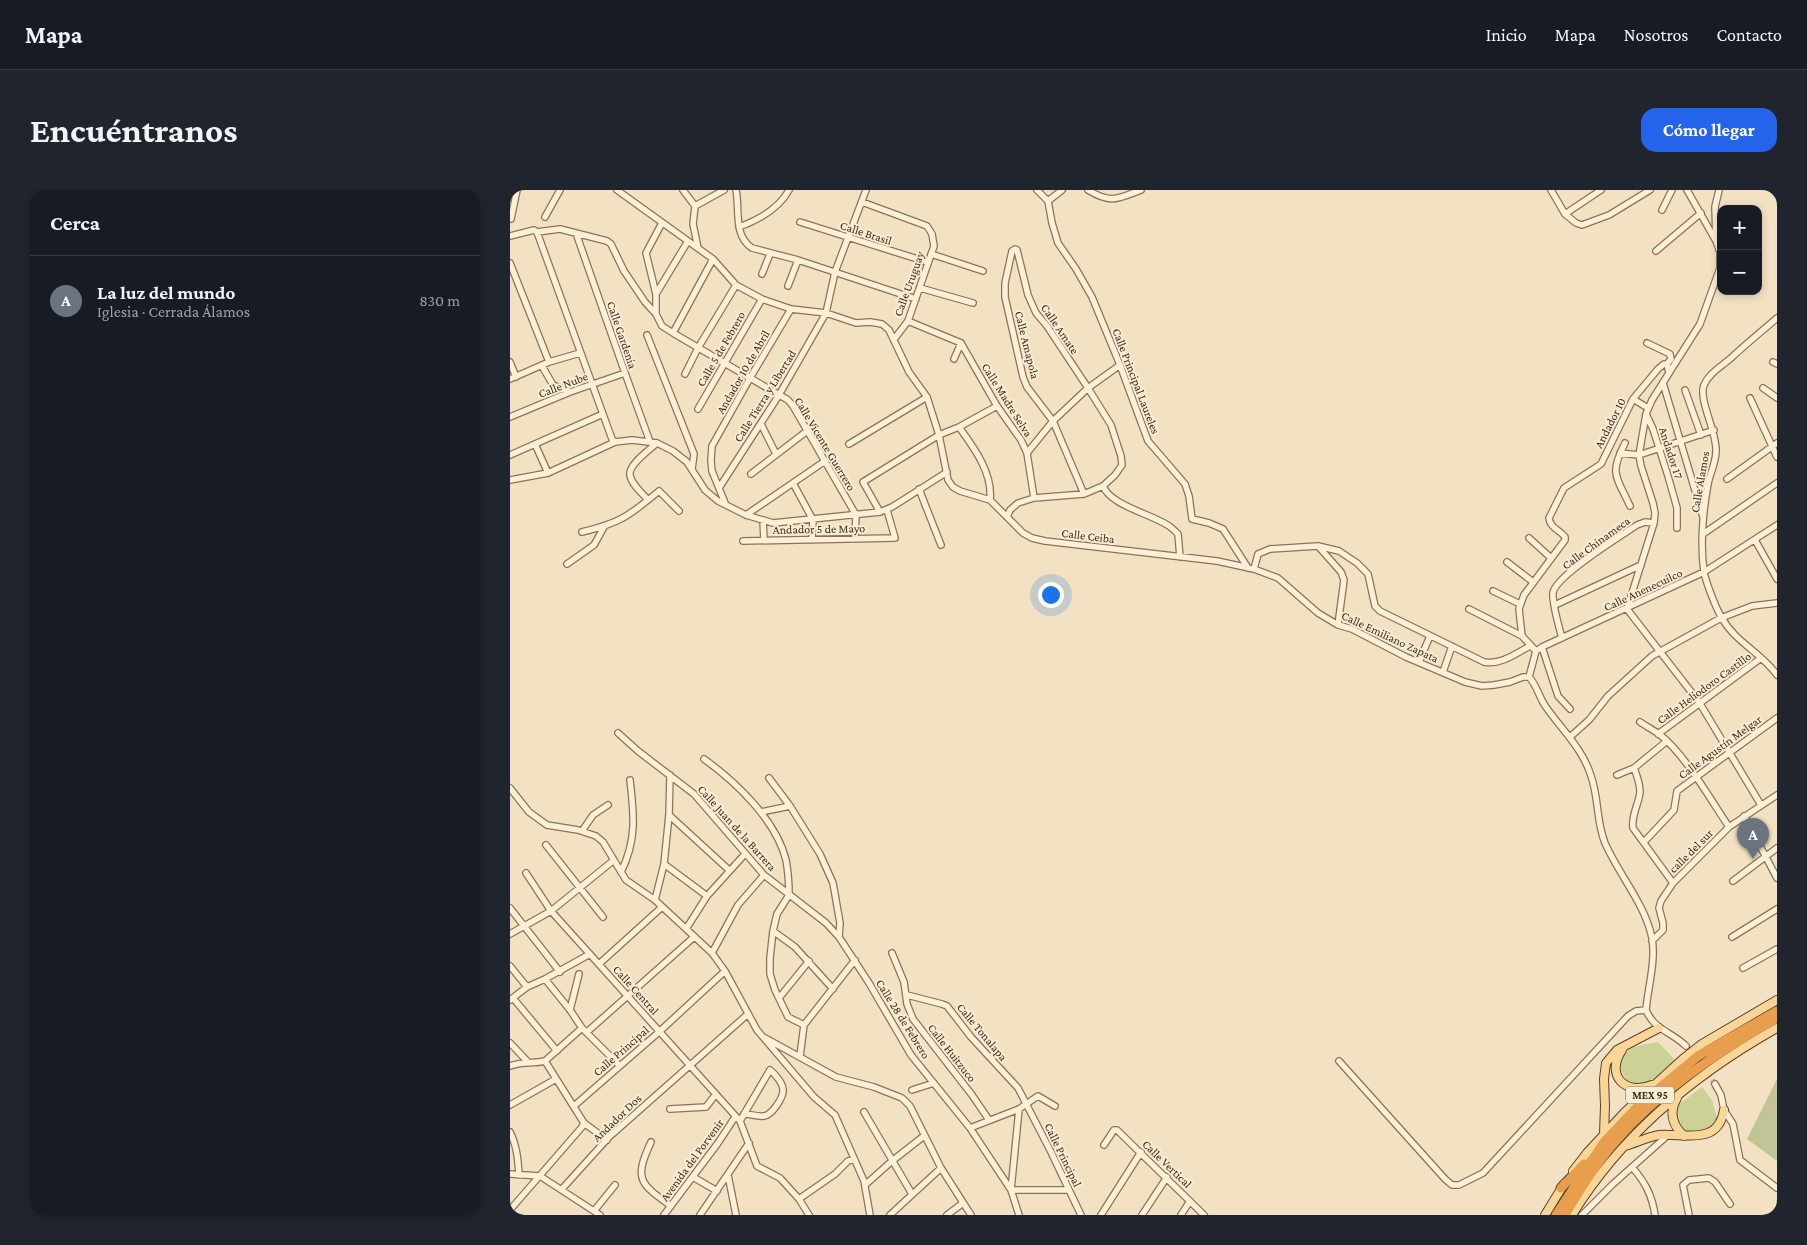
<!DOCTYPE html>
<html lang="es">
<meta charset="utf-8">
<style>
body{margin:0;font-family:"Crimson Pro",serif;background:#20242c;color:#f1f3f6}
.controls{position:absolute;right:15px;top:15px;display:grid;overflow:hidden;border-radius:10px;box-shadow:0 2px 8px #0003}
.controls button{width:45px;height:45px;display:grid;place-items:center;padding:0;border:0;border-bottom:1px solid #363941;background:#171b24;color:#f1f3f6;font:25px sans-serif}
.you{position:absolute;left:540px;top:404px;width:18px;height:18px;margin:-12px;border:4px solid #fff;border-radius:50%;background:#1a73e8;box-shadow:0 0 0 8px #1a73e833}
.badge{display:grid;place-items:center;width:32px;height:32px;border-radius:50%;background:#2563eb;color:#fff;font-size:16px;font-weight:700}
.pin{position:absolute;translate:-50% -41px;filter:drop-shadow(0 1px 2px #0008)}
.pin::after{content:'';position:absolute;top:26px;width:18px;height:15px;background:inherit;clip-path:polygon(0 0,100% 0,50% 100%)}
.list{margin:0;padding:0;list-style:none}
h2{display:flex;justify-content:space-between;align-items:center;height:65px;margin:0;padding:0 20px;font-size:21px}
h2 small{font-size:16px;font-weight:400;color:#9ea1a6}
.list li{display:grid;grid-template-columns:32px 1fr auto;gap:15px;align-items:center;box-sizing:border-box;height:90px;padding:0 20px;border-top:1px solid #363941}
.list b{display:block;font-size:19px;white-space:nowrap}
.list p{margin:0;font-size:16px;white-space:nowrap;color:#9ea1a6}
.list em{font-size:16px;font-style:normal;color:#9ea1a6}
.map{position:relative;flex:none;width:1267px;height:1025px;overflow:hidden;border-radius:15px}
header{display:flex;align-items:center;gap:30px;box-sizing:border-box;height:70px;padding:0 25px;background:#171b24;border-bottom:1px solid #363941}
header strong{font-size:24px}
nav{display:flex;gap:28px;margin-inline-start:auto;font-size:18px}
.intro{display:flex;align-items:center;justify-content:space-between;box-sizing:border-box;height:120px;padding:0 30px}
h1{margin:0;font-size:35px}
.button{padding:12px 22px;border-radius:15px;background:#2563eb;color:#fff;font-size:18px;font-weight:700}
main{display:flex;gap:30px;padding:0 30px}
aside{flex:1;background:#171b24;border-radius:15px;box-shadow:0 2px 8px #0003}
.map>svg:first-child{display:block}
</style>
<header>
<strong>Mapa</strong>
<nav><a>Inicio</a><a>Mapa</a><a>Nosotros</a><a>Contacto</a></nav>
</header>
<div class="intro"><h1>Encuéntranos</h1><a class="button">Cómo llegar</a></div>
<main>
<aside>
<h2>Cerca<small></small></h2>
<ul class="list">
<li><span class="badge" style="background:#6b7280">A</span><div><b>La luz del mundo</b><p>Iglesia · Cerrada Álamos</p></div><em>830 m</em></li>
</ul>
</aside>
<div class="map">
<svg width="1267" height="1025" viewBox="0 0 1267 1025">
<rect width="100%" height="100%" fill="#f2e2c3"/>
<path fill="#ccd195" d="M1148,852L1165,870C1157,877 1143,892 1134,894C1117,899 1104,877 1115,864C1122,855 1138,854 1148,852Z
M1192,897L1202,910L1207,928C1189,954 1167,946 1168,915Z"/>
<path fill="#c1c595" d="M1267,889V971L1237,949Z"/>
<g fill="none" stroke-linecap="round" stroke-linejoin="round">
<path stroke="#cebda2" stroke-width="5.5" stroke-dasharray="5.5 3" stroke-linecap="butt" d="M1176,856L1205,894"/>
<g stroke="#8d7258" stroke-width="8">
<path id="minor" d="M107,0L203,69L226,95L252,109L281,119L316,123L346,133L360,132L372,134L379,140L399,182L417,207L429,245L438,290L443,297L450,301L480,310L513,343L522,348L535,351L707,371L744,379L768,388L808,423L828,435L842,439L896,467L955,492L972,496L984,495L1000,492L1013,487H1019
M173,0L185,16L183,34L188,58
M226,0C230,19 223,46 242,58L288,70L406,109
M527,0L538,11
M578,0C601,14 607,9 631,0
M1041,0L1055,24L1066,33L1072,35L1099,25L1140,0
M1177,0L1206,51L1210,62V78L1190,134L1142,210L1136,224L1129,265L1131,276L1143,313L1145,323L1144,333L1117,419L1189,512L1251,615
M538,11L542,33L548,53L566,79L582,107L610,175L638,251L675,294L679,306L682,329L699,333L713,339L738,378
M538,11L552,0
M352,12L417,36L422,44L424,56L398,131L385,148
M185,16L214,0
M1152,20L1162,0
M1055,24L1091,0
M35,27L50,0
M1,29L7,0
M290,32L417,72
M152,33L136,63L146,104V124L152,136L163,143L278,210L283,216L346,325L345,348
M229,37C248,30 269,19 279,0
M27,42L50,39L97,51L101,54L114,81L135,112L146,124
M66,43L115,183L140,252
M0,46L24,40L27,42L102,249L105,252
M1206,50L1205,17L1209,0
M1146,61L1191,23
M421,64L473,81
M0,73L39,172
M252,84L260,64
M278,96L288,70
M410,98L463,113
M146,104L178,51
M1267,128C1252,141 1236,154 1221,168C1212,176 1199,183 1194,195C1188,209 1207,242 1206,261C1206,273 1200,283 1198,294C1193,320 1190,355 1194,382C1196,392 1206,419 1212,428C1225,452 1252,463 1267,485
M398,131L451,153
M163,143L203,69
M137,145L184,264L182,279
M451,153L487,216L511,250L517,263L524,308
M1137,153L1160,164L1161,169L1157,174
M444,169L451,153
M0,172L6,187
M1263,172L1267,174
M32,176L43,195L60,202
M175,184L188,158L226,95
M0,189L39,172L70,163
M1153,193L1193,327
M1253,198L1267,208
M1175,200L1191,245
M1240,208L1267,267
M1123,209L1138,218
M188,219L252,109
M1136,224L1143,239L1158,286L1167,318V338
M0,227L60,202L115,183
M251,234L266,264
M449,237C464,258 483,283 480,310
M1115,253C1099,284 1106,286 1120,316
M25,254L38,283
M339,254L417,207
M517,263L543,231L578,198L610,175
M1110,263L1129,265L1204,240
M0,265L93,224
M241,284L297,241
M1217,289L1267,253
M0,290L38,283L105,252L122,250L147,253L163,261L177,272L195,300L208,311L236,325L263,333L370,322L382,317L437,282
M283,293L303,330L302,349
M593,296C601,316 642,324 659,336C662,338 665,341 668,344L670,367
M209,298L269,205L316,123L325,82L356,0
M409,299L431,355
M138,310C133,304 121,294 120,285C118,275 140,259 147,253
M215,313L202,281L201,271L202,256L240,188L281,119
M370,322L353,292L429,245L449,237L487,216
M236,325L315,271
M497,327L500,320L508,313L524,308L574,304L593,296L605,285L612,275L611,266L601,235L578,198L537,136L526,123L518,105L507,60L505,59L502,61L495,93V107L513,187L517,197L543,231L574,304
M253,330L254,350
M72,342C110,333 119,326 149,301L169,321
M1193,344L1267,293
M1019,348L1041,368
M1245,350L1267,389
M233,351L385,348L377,320
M808,356L831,382L834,390L828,435
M997,372L1023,392
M57,374L84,355L94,337
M744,379L748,364L760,359L808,356L829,361L847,373L858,384L865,416L870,421L974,472C991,475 1005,464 1020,456
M983,401L1010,414
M1045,415L1131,375
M959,419L1012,446
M1052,448C1049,437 1042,413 1043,403C1045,386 1112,345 1127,335L1135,332L1144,333
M1032,457L1048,506L1060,519
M1026,461L1012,446L1009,419L1014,405L1055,350V347C1050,340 1040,338 1039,328L1054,298L1091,274L1123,209L1148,179L1154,174H1157L1159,183
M909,472L920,446
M933,482L942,456
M1019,487C1027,495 1029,508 1036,517C1052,540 1073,559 1081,586C1089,608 1086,631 1095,653C1109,685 1135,714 1142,748C1146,771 1138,797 1136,820C1144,840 1162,842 1176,856
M1019,487L1026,461L1032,457L1194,382L1267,335
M1130,532C1136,536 1143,540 1149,544C1175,564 1200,609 1219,637
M108,543L128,561L184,604L254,685L316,733L329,747L359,793L401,865L460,938L501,1000L509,1025
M1148,544L1251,468
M1060,547L1079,530L1098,506L1142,466L1211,428L1242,416L1267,413
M194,569C226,592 266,630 276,670C278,681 279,693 279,705
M1124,578C1127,586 1130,593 1130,602C1129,614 1121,625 1123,638L1163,693
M1107,585L1124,578L1157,551
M259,588L280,616L310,664L323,693L330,733L329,747
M0,598L19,622L37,635L68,640L86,646L93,652L116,690L145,710L202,763L215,781L247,840L304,907L325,925L354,991L360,1025
M251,622L280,616
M159,625L219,680
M1234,626L1267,688
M72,641L83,625L98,615
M1134,652L1164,620L1167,601L1267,528
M36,655L93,727
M154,674L197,706
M111,682C127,650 124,624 120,590
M16,683L41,721L230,931L247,976L270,988L289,1009L299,1025
M1223,691L1267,658
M279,705L267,724L263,741L260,768V784L265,800L278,827L294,835
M145,710L154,674L159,625L160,585
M0,718L50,782
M176,739L197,706L235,664
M263,741L285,757L323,799
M0,744L41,721L104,670
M1222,747L1267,719
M1142,751L1153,740V733L1149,718L1151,711L1163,693L1219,637L1267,605
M202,763L228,715L254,685
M382,763L394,792L397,814L403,829L462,905L479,930
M89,774L152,717
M0,776L17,797
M1233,778L1267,759
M35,789L60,820L72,838L110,876
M397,805L432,814L437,816L461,847L508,898L541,962L571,1025
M3,808L47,861
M269,808L299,771
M0,810L17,797L35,789L80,764
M60,820L69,784
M77,842L184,747
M255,848L326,887L364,897L392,908L400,916L431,978L461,1025
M0,853L17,871
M290,866L294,835L345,770
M35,871L74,933
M829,871L935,989L942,995H949L973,983L1118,826L1126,821L1136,820
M0,876C12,871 23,874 35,871L72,838
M1205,894L1211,905L1214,920L1223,934L1230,970L1267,998
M402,900L424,893
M0,915L46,889
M64,916L149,842L215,781
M160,919L196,917L206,904
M509,919L501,1000H559
M354,922L402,1004
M230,931L260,880C265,884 272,892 273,899C274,907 262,925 254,926C248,927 240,924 234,924
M74,933L97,950
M460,938L509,919L528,906L545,916
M0,942C7,956 8,970 9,985
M141,952C124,989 129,993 161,1016
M594,955L604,940H607L694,1025
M1122,977C1135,992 1142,1005 1145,1025
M0,984L30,986L90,1025
M218,985L226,1025
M183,987L207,1001
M355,995L382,971L414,946
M52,999L99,947L238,824
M289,1009L325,984L338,971L344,969
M0,1020L72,937L74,933
M84,1021L105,995
M154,1025L208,953L225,927
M190,1025L239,953
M380,1025L431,978
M437,1025L453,1013
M591,1025L631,962
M632,1025L657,987
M671,1025L680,1011
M1072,1025L1103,994L1158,945
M1179,1025L1173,995L1179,990L1199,988L1205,992L1220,1014"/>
</g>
<g stroke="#5b402c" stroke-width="10">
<path id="major" d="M1112,860C1095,885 1115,906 1142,895
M1167,908C1159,922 1162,935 1174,946
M1094,944L1095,916L1094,889L1096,873L1107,860L1149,838
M1115,956C1126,953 1137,947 1149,945C1175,943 1208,956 1214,920
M1063,981L1077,963L1115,922L1173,869L1192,854L1267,810
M1035,1025L1054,994
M1062,1025C1112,944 1185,884 1267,838"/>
</g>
<g stroke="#5b402c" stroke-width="11">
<path id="highway" d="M1051,998L1074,974
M1046,1025L1094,952L1129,915L1188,866L1267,821
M1055,1025C1070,1000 1085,975 1104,953C1150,900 1207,863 1267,828"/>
</g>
<use href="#minor" stroke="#fbefd7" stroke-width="5.5"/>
<use href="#major" stroke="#f7d698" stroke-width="8"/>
<use href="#highway" stroke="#e79e4d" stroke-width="9"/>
</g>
<g text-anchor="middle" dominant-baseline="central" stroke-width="4" stroke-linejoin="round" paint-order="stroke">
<rect fill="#f8ecd3" stroke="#746554" stroke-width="1" x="1116" y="896.5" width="48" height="17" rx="4"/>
<g font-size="11" font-weight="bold" fill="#3c2b1d">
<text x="1140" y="905">MEX 95</text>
</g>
<g font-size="12" fill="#3c2b1d" stroke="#f8ecd3">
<text transform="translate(356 43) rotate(18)">Calle Brasil</text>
<text transform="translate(399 94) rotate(-70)">Calle Uruguay</text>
<text transform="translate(550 139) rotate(56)">Calle Amate</text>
<text transform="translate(112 145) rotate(71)">Calle Gardenia</text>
<text transform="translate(517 155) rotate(76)">Calle Amapola</text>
<text transform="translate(211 159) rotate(-60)">Calle 5 de Febrero</text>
<text transform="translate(233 182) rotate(-60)">Andador 10 de Abril</text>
<text transform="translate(626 191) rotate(69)">Calle Principal Laureles</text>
<text transform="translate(53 195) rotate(-21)">Calle Nube</text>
<text transform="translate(255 206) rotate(-58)">Calle Tierra y Libertad</text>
<text transform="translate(497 210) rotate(58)">Calle Madre Selva</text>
<text transform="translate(1100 233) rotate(-63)">Andador 10</text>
<text transform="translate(315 254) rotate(59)">Calle Vicente Guerrero</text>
<text transform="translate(1161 263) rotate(72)">Andador 17</text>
<text transform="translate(1190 292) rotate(-80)">Calle Álamos</text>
<text transform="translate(309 339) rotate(-1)">Andador 5 de Mayo</text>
<text transform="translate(578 346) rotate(7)">Calle Ceiba</text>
<text transform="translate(1086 353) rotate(-36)">Calle Chinameca</text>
<text transform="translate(1133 400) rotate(-25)">Calle Anenecuilco</text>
<text transform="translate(880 447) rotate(25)">Calle Emiliano Zapata</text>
<text transform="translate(1194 498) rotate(-36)">Calle Heliodoro Castillo</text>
<text transform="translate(1210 557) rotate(-36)">Calle Agustín Melgar</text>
<text transform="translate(227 638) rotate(48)">Calle Juan de la Barrera</text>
<text transform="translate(1181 661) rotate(-45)">calle del sur</text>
<text transform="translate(126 800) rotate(48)">Calle Central</text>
<text transform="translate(393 829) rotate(58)">Calle 28 de Febrero</text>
<text transform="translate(472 842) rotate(50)">Calle Tonalapa</text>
<text transform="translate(111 861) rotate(-41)">Calle Principal</text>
<text transform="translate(442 863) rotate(52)">Calle Huitzuco</text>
<text transform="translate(107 928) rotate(-44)">Andador Dos</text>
<text transform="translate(553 965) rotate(64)">Calle Principal</text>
<text transform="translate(182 970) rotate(-54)">Avenida del Porvenir</text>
<text transform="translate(657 974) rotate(44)">Calle Vertical</text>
</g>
</g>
</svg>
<div class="controls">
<button>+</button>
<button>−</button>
</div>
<div class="you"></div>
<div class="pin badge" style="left:1243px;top:669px;background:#6b7280">A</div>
</div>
</main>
